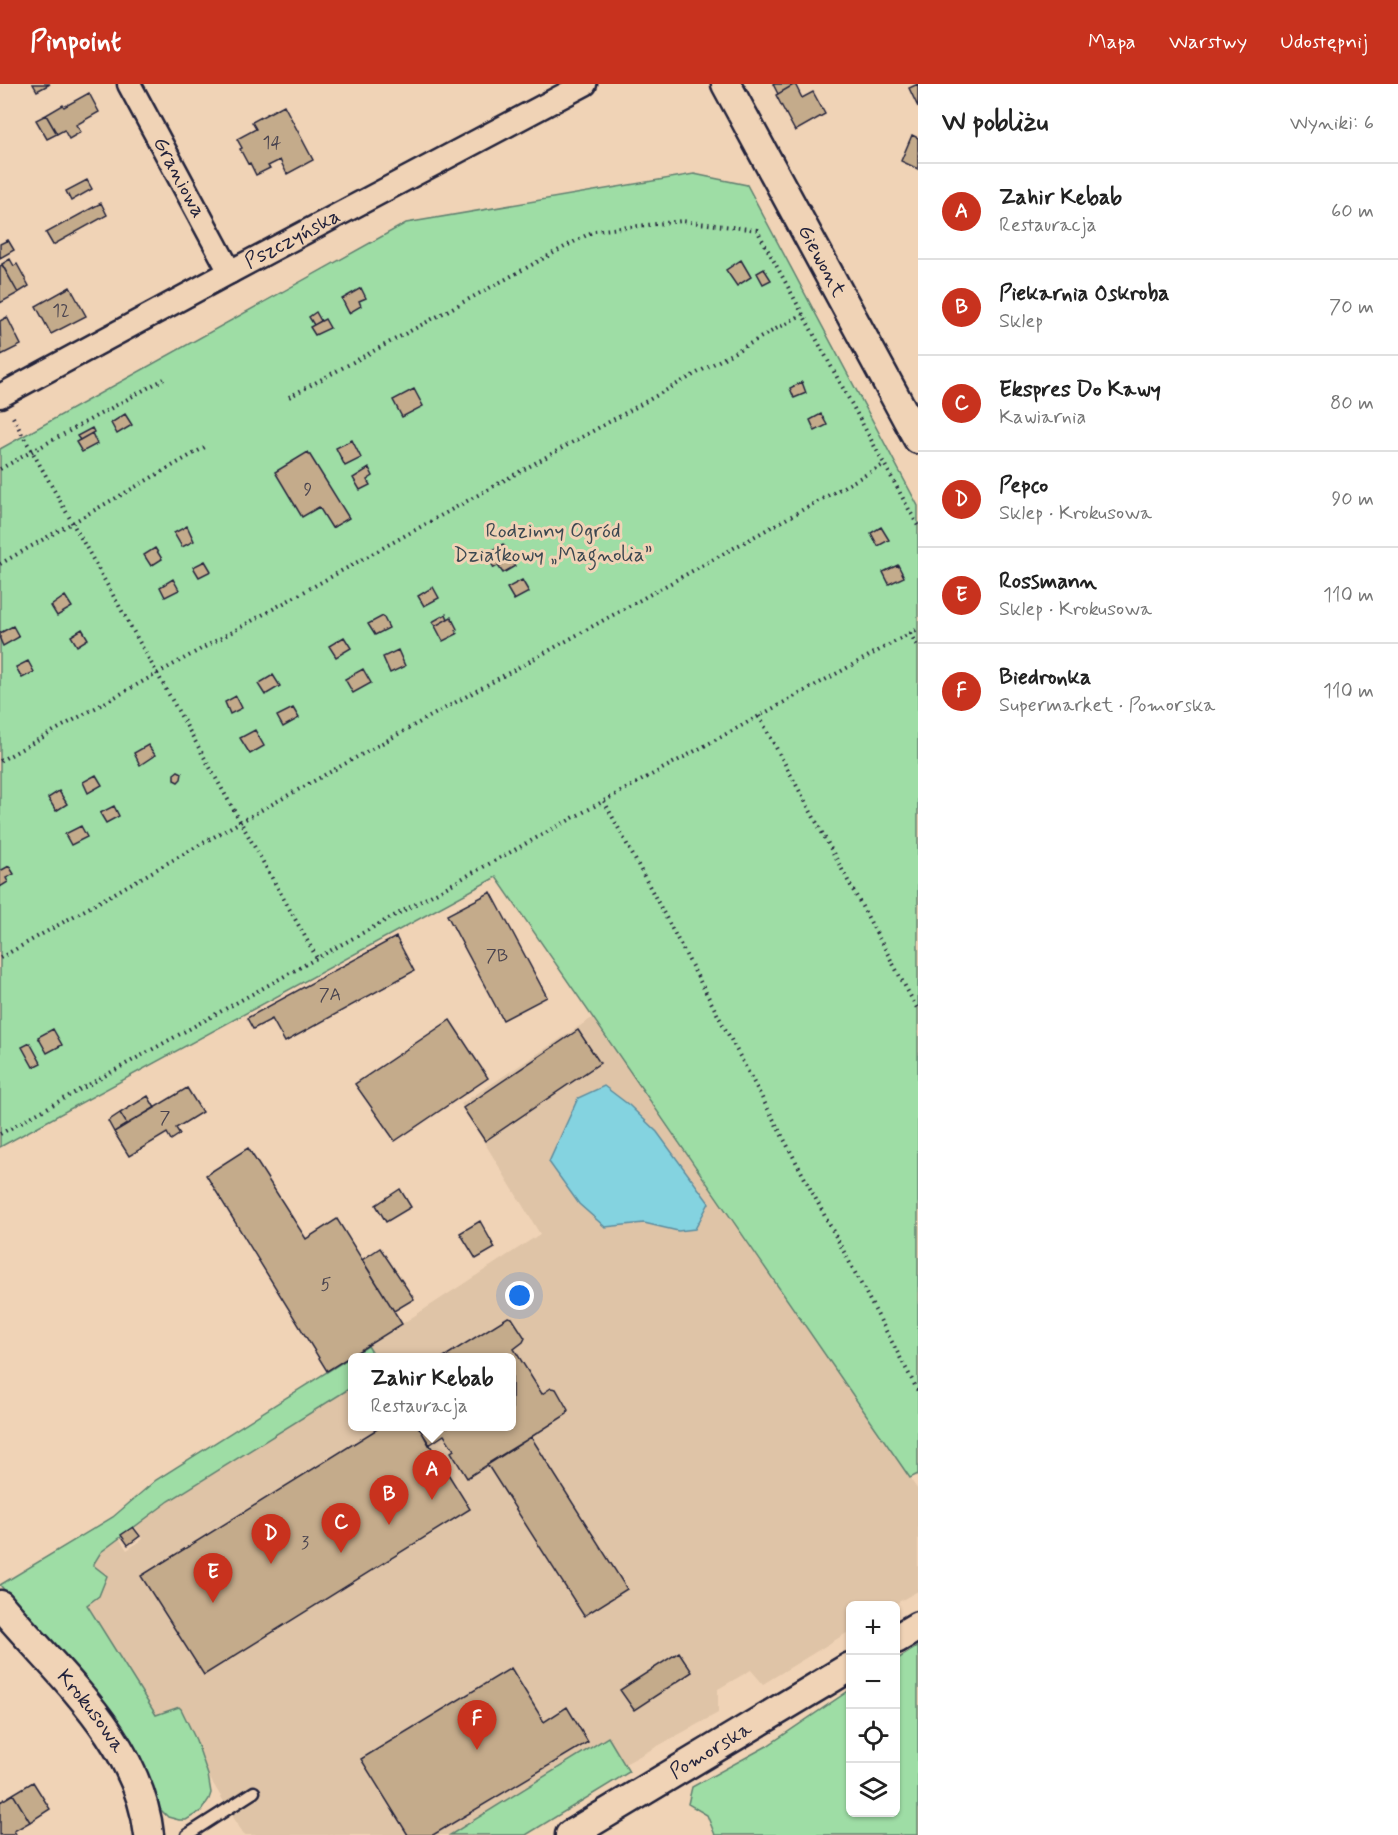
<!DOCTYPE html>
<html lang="pl">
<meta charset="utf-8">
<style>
body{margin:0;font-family:Mynerve,sans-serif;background:#f2f2f2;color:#222}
.controls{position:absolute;right:18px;bottom:18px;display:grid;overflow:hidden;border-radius:9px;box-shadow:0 2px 4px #0004}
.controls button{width:54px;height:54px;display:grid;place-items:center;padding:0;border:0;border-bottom:2px solid #e0e0e0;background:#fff;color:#222;font:30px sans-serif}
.you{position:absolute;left:520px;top:1212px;width:21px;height:21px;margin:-15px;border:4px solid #fff;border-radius:50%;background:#1a73e8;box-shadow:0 0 0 9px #1a73e833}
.badge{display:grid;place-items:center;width:39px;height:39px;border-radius:50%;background:#c8321e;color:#fff;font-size:20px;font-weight:700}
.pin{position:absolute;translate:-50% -50px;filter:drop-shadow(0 2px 3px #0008)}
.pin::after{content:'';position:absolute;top:32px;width:21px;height:18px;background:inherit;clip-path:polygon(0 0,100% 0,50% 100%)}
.popup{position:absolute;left:348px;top:1269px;width:168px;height:78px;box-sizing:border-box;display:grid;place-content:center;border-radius:9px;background:#fff;filter:drop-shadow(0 2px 4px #0005);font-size:20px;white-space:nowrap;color:#767676}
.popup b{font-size:22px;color:#222}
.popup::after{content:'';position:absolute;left:50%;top:100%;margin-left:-12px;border:12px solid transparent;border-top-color:#fff}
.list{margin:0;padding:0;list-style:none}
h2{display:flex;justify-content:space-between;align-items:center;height:78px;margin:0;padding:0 24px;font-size:26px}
h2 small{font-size:20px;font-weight:400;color:#767676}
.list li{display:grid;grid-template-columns:39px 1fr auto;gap:18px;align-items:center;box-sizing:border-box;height:96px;padding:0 24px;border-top:2px solid #e0e0e0}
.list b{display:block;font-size:22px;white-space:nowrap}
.list p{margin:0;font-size:20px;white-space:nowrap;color:#767676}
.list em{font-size:20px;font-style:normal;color:#767676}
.icon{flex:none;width:33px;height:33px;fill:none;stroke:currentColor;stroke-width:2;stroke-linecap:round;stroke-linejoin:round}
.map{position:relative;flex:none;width:918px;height:1751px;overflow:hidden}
header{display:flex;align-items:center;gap:36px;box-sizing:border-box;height:84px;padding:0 30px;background:#c8321e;color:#fff}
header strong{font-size:28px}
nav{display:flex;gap:33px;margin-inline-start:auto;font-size:21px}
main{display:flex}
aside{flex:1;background:#fff}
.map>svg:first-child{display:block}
</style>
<header>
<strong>Pinpoint</strong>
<nav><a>Mapa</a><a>Warstwy</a><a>Udostępnij</a></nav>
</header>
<main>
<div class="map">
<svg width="918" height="1751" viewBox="0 0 918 1751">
<rect width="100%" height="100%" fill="#f0d3b6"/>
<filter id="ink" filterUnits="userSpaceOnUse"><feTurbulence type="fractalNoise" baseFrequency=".0167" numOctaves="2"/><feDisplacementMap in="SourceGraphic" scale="12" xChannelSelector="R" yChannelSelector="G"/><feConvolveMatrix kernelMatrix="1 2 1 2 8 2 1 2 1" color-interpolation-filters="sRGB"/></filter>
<g filter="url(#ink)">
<path fill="#dfc4a7" d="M592,934L918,1406V1507L893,1521L850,1522V1547L763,1600L751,1586L718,1605V1629L625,1680L608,1654L450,1751H244L208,1691L196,1656L178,1623L156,1632L86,1521L93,1481L101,1468L119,1454L127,1466L143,1455L135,1442L169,1417L352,1303V1342H512V1274L375,1273L368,1262L540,1150L461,1020Z"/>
<path fill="#9edda5" stroke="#608070" stroke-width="1.5" d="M694,90L747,101L918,422V1390L910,1394L496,793L0,1063V365L406,139Z
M368,1262L375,1273L352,1274V1303L169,1417L101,1468L93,1481L107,1492L99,1512L87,1521L156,1631L179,1623L181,1625L196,1656L208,1691L211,1709L209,1715L201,1727L186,1736H179L168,1733L160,1725L147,1690L99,1614L0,1501L113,1433L156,1396Z
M918,1562V1751H715L707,1731L688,1720L692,1703L767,1662L850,1606V1728H896V1576Z
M608,1653L629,1688L526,1751H450Z"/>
<path fill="#84d3e0" stroke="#5d8c9e" stroke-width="1.5" d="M604,1002L629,1021L657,1048L709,1119L695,1145L678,1147L644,1139L605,1143L579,1120L549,1078L578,1014Z"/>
<path fill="#c4ab8b" stroke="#22223b" stroke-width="1.5" d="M33,0H50L37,7Z
M773,0H795L778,10Z
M795,0L802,14L813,8L825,30L795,47L776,11Z
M918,0V23L909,4Z
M89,9L99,28L76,41L81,48L69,55L64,46L57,50L46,31L63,21L64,23Z
M284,21L313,76L287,90L280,76L268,82L270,84L256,91L250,79L248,80L240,65L242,64L237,55L256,45L252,38Z
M46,31L57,50L47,55L36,36Z
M912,51L918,54V85L901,77Z
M87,96L92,105L71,117L66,107Z
M101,119L107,131L53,161L46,149Z
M8,156L14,166L0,174V160Z
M10,175L14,182L17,180L29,202L18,209L2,180Z
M741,176L751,193L737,202L726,186Z
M2,181L18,209L0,219V182Z
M764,185L771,196L763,200L757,189Z
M70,203L86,232L51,250L36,222Z
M361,204L366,214L359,217L361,222L349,229L342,215Z
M316,228L321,237L314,241L309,233Z
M7,233L21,261L1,271L0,237Z
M325,235L330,244L315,251L310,243Z
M802,298L806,309L794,314L790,304Z
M414,305L423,322L402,333L393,316Z
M125,330L132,341L117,350L111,339Z
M821,330L827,341L815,347L810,336Z
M92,344L94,348L80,356L77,352Z
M92,349L97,360L82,368L76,358Z
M352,356L361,374L345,382L336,364Z
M308,368L349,434L332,444L319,423L302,433L275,388Z
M369,384L373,392L367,396L370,401L360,406L353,394Z
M187,442L194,457L182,463L174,449Z
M881,443L889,456L878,462L871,449Z
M503,460L511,475L494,484L486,470Z
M155,464L162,475L151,482L144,471Z
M511,475L515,482L503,489L498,482Z
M205,477L211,487L199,493L193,483Z
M898,481L904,493L889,500L883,488Z
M173,495L179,506L165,513L160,503Z
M522,496L529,508L514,516L507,504Z
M433,503L439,514L424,522L418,512Z
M65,512L72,523L57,532L51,522Z
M446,530L448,535L435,542L432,538Z
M383,532L389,544L375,551L368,540Z
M451,533L457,545L455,546L457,550L443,557L435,542Z
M13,542L19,553L3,562L0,555V549Z
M82,545L88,555L77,562L71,552Z
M344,553L351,564L336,573L329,562Z
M398,566L405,582L390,589L383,573Z
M28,577L34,588L22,594L16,583Z
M363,585L371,599L353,609L345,595Z
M273,591L280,602L265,611L258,600Z
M236,612L242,624L230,630L225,618Z
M293,624L299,634L283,643L277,632Z
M255,646L264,662L250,670L240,654Z
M148,661L155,671L140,681L134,669Z
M178,687L182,689L181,695L178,698L174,696V690Z
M96,691L102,701L88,709L83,698Z
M59,707L67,720L56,727L48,714Z
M114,722L119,732L106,739L100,729Z
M81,742L87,753L71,761L65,750Z
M9,782L14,790L6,794L8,798L0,803V787Z
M491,808L547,913L503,936L447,831Z
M396,853L414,887L285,958L272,935L253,945L247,934Z
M450,936L488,994L395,1057L355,1000Z
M53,945L62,961L47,969L38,953Z
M578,946L600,979L485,1057L463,1024Z
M30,959L41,979L33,983L22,963Z
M187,1004L202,1028L176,1044L180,1050L171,1056L167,1049L129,1072L114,1048Z
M148,1012L155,1024L127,1040L120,1029Z
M120,1029L127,1040L114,1048L108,1037Z
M248,1064L306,1155L337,1135L402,1240L327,1287L206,1091Z
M400,1105L411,1123L386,1138L376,1121Z
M480,1137L495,1164L476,1175L460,1149Z
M380,1164L414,1215L394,1227L362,1176Z
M508,1233L512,1234L525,1254L523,1258L514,1265L542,1310L551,1304L556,1305L568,1326L567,1330L467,1394L451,1368L454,1366L444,1351L429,1361L419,1343L512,1342V1274H442Z
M382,1342H418L470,1425L204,1591L141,1492Z
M531,1353L627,1505L584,1532L487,1380Z
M133,1443L140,1452L128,1461L121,1451Z
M679,1568L692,1588L634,1626L620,1606Z
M511,1584L544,1638L567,1623L588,1658L433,1751H408L361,1675Z
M33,1698L50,1725L30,1738L13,1710Z
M13,1710L30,1738L14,1747L16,1750L14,1751H0V1718Z"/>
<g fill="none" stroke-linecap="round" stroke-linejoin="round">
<g stroke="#22223b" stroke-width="15">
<path id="service" d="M187,1751L254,1708"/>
</g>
<g stroke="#22223b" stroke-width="27">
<g id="minor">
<path id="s1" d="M129,0L230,188"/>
<path id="s2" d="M0,312L230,188L585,0"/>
</g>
</g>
<g stroke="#22223b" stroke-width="33">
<g id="tertiary">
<path id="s3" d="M726,0L918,355"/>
<path id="s4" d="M0,1521C57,1589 139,1657 149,1751"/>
<path d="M896,1555L918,1542"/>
<path id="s5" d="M570,1751L850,1583"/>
</g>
</g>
<path stroke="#22223b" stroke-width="4" stroke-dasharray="1.5 4.5" stroke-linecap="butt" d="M289,313L594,147L682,137L757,146L918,442
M13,333L23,352L32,367L317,874
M0,385L164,295
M0,480L207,362
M910,549L918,564
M759,632L918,926
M0,677L803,230
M604,717L918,1307
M0,874L240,738L885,380
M0,1050L317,874L918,545"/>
<use href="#service" stroke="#f0d3b6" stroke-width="10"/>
<use href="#minor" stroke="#f0d3b6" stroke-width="22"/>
<use href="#tertiary" stroke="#f0d3b6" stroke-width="28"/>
</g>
</g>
<g text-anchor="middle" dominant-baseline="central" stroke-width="6" stroke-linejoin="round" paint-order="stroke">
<g font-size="18" fill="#4a444f">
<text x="272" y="59">14</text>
<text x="61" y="227">12</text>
<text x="308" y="406">9</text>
<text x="497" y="872">7B</text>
<text x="330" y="911">7A</text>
<text x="165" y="1034">7</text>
<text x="326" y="1201">5</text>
<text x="305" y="1459">3</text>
</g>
<g font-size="21" fill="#22223b" stroke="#f0d3b6">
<text stroke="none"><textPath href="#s1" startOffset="106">Graniowa</textPath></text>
<text stroke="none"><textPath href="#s2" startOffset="332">Pszczyńska</textPath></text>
<text stroke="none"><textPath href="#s3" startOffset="201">Giewont</textPath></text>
<text stroke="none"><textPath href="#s4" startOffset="140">Krokusowa</textPath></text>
<text stroke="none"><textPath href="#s5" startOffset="164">Pomorska</textPath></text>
</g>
<g font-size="21" fill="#3b4750" stroke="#f0d3b6">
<text x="553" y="447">Rodzinny Ogród<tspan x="553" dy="24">Działkowy „Magnolia”</tspan></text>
</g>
</g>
</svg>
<div class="controls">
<button>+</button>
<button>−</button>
<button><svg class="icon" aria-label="locate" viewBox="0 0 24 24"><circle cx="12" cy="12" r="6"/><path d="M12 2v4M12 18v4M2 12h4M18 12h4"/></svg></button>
<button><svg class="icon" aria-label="layers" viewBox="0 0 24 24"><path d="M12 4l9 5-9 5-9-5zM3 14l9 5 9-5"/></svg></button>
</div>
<div class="you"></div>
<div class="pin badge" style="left:432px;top:1416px">A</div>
<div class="popup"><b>Zahir Kebab</b>Restauracja</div>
<div class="pin badge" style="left:389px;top:1441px">B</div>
<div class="pin badge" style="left:341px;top:1469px">C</div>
<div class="pin badge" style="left:271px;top:1480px">D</div>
<div class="pin badge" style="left:213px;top:1519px">E</div>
<div class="pin badge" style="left:477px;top:1666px">F</div>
</div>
<aside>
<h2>W pobliżu<small>Wyniki: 6</small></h2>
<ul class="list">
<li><span class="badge">A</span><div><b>Zahir Kebab</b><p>Restauracja</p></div><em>60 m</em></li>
<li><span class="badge">B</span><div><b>Piekarnia Oskroba</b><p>Sklep</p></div><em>70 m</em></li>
<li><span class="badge">C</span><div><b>Ekspres Do Kawy</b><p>Kawiarnia</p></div><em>80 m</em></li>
<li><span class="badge">D</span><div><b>Pepco</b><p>Sklep · Krokusowa</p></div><em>90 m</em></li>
<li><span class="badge">E</span><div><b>Rossmann</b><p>Sklep · Krokusowa</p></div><em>110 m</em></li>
<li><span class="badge">F</span><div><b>Biedronka</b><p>Supermarket · Pomorska</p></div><em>110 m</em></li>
</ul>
</aside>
</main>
